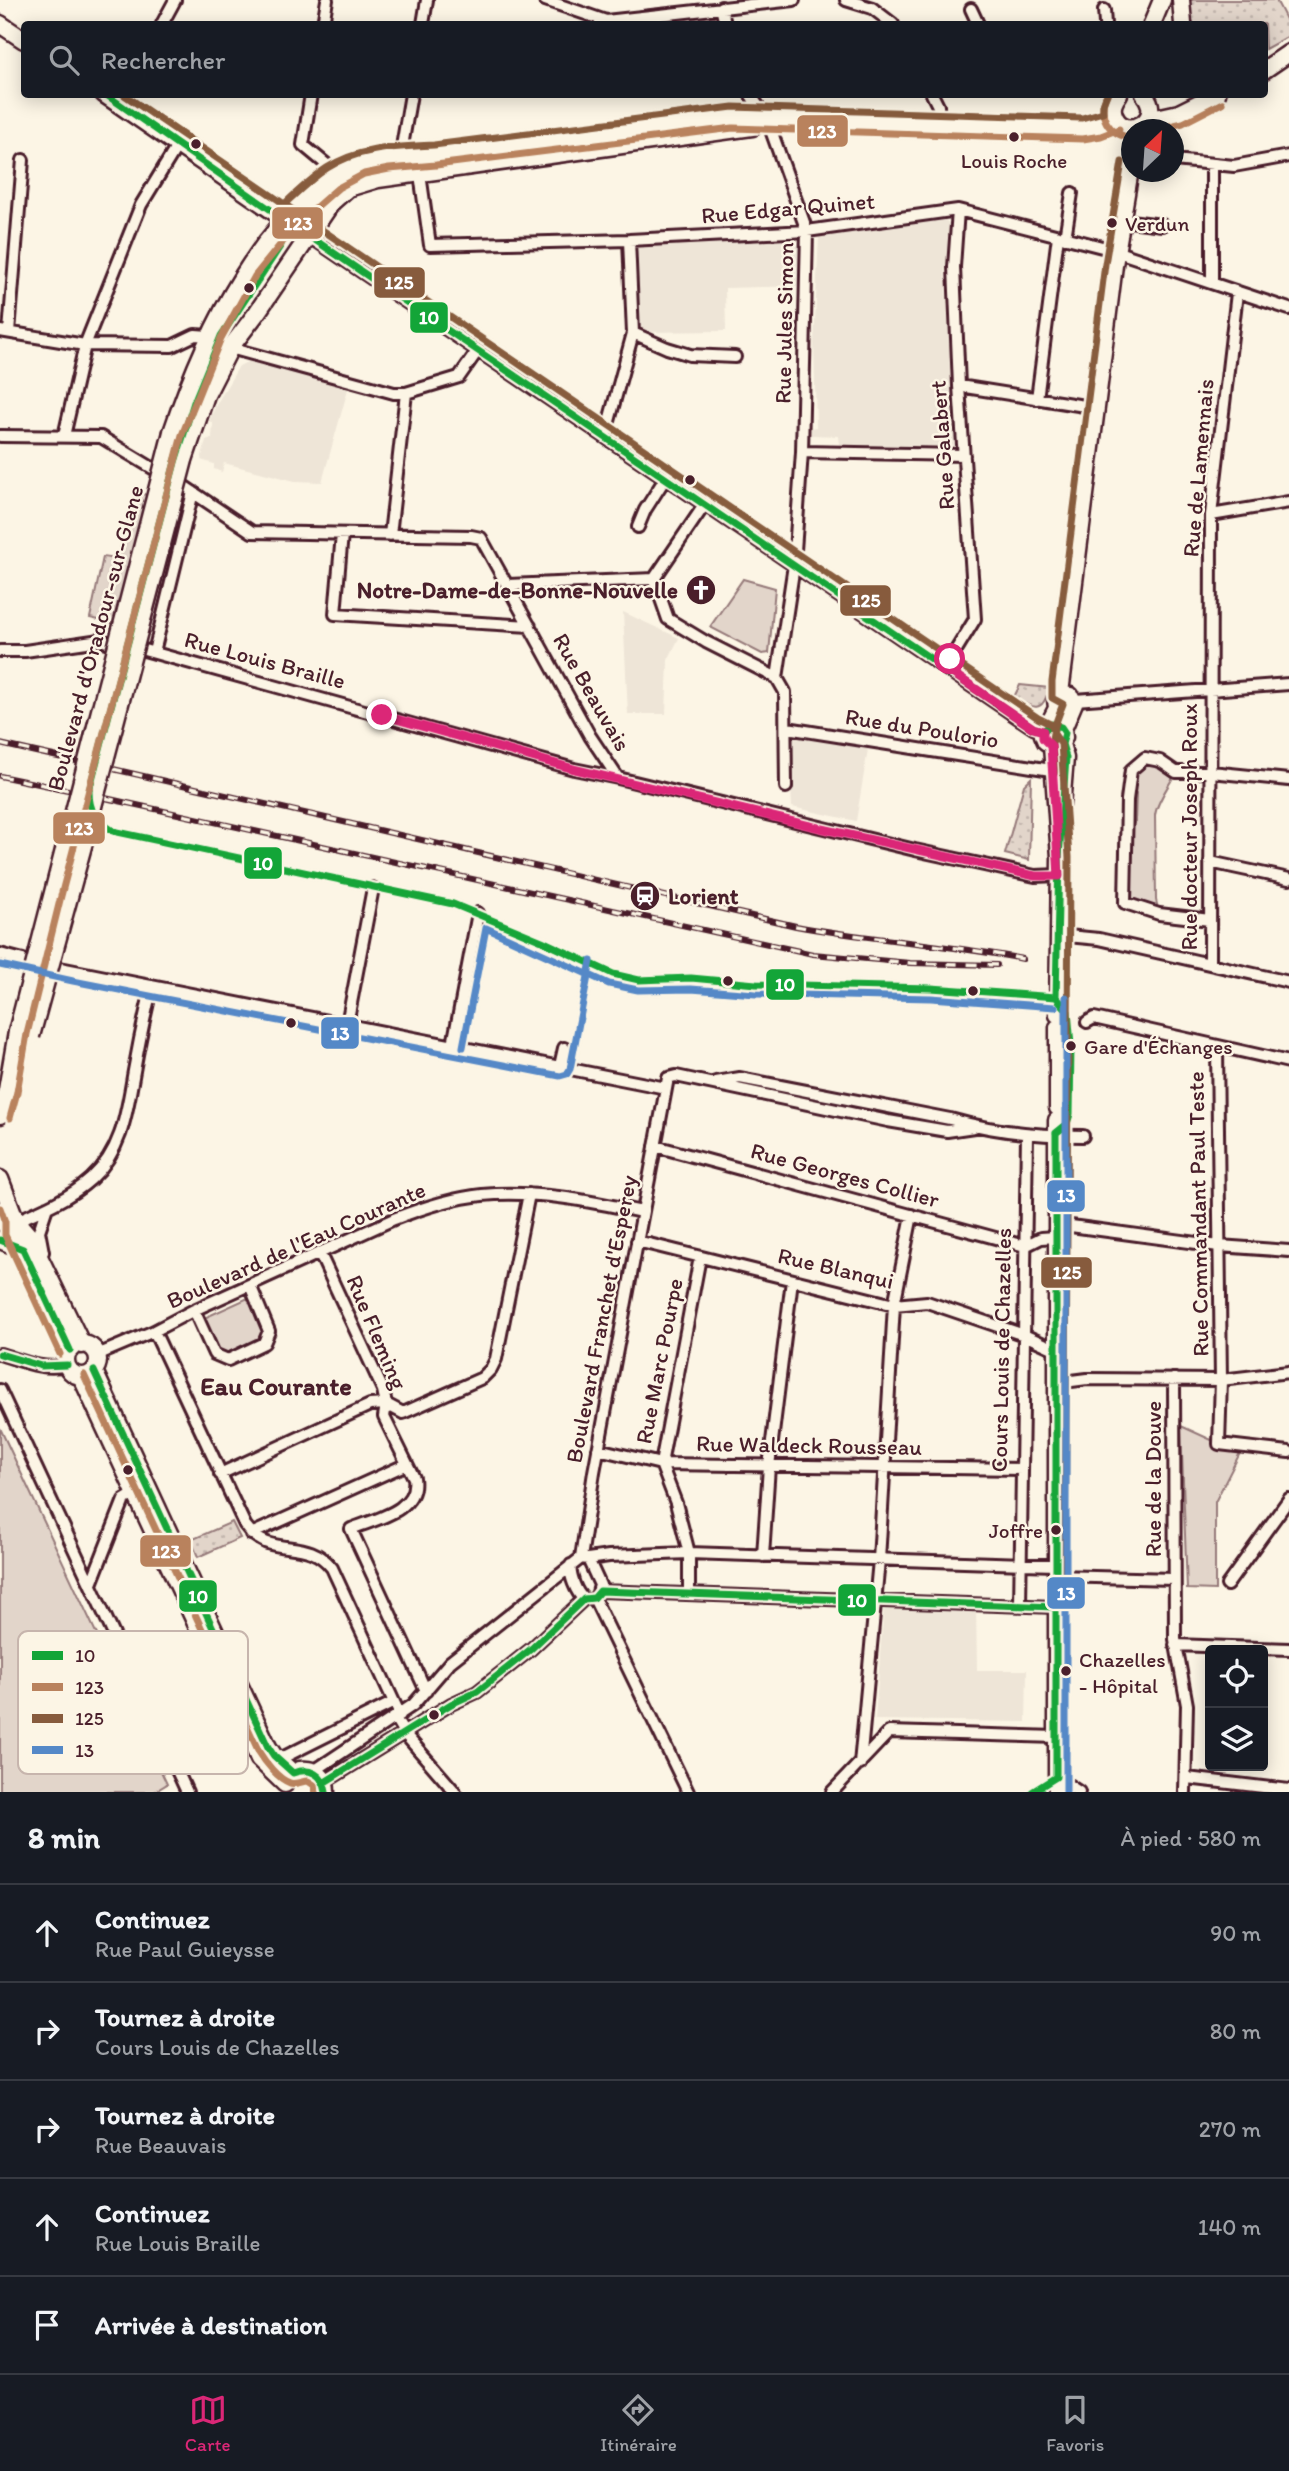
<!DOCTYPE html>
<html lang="fr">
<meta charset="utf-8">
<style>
body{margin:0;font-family:Itim,sans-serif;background:#20242c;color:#f1f3f6}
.controls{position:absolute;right:21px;bottom:21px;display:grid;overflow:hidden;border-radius:7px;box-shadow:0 4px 18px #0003}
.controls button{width:63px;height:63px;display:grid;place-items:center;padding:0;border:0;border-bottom:2px solid #363941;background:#171b24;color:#f1f3f6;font:35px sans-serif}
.compass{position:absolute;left:1121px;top:119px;width:63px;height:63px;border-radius:50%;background:#171b24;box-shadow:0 4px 18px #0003;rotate:25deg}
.stop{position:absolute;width:21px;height:21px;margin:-16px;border:5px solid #db2777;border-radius:50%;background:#fff}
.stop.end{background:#db2777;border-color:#fff;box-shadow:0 2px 7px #0008}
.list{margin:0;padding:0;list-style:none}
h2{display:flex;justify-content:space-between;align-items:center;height:91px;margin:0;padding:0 28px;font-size:30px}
h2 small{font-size:23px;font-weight:400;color:#9ea1a6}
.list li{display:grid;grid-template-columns:46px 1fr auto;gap:21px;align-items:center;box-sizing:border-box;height:98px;padding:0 28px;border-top:2px solid #363941}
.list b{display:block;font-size:26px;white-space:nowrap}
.list p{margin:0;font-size:23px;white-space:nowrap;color:#9ea1a6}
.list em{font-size:23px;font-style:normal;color:#9ea1a6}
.icon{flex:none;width:38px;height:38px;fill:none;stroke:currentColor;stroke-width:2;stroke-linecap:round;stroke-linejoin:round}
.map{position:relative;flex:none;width:1289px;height:1792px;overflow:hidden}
.search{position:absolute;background:#171b24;box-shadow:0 4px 18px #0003;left:21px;right:21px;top:21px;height:77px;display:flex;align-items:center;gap:18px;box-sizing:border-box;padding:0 24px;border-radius:7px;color:#9ea1a6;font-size:26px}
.sheet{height:581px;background:#171b24}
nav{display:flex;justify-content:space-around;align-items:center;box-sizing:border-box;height:98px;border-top:2px solid #363941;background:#171b24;font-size:19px;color:#9ea1a6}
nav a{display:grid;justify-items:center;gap:4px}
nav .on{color:#db2777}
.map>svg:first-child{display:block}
</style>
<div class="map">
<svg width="1289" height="1792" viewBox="0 0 1289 1792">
<defs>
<pattern id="grass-dots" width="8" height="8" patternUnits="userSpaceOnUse" patternTransform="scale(1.75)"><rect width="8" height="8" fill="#e2d5ca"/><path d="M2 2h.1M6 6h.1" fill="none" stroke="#c3b6ae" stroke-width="1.8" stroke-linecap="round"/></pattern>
</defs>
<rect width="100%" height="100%" fill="#fcf5e5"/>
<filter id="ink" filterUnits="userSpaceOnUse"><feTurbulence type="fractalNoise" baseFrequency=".0143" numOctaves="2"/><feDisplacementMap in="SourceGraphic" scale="14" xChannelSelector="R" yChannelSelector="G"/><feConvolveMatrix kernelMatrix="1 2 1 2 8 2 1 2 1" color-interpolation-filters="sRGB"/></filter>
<g filter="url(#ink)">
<path fill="#eee5d7" d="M945,220L951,225L945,271L956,446H840L839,436L811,435V428L816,427L814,342L819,236Z
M799,240L804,244L802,286L725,288L726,331L641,332L635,246Z
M249,361L348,389L322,482L295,481L224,463L222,472L214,469V464L201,460L206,440L212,438L213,423L209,421L216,405L239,366Z
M623,612L679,638L668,660L666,714H628Z
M791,737L868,749L856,821L792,807L789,738Z
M884,1605H976L977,1670H1027L1026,1722L875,1720Z"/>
<path fill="url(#grass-dots)" stroke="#967a7a" stroke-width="2" d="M1190,0H1276L1289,25V36L1265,49L1264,24H1193L1189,4Z
M1020,685L1049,688C1043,714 1033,709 1014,697Z
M1031,778L1029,860L1005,854L1024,785Z
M232,1522L240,1538L198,1557L191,1540Z"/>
<path fill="#e2d5ca" stroke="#967a7a" stroke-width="2" d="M137,492L177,505L169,540L174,542L152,632L90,618L103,557L117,559Z
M743,579L775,588L769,653L762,654L710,627Z
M1145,758L1176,772C1169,786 1157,801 1155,815L1156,900L1159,914L1141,908L1125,891L1126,824L1135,823L1136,793L1128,788L1131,770Z
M248,1298L263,1328L259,1339L228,1354L219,1351L202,1319Z
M1181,1426L1240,1453L1215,1502V1590L1187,1589Z
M0,1428L167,1784L154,1792H0Z"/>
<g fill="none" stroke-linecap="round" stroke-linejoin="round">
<g stroke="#4a1f2b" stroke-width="16">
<path id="minor" d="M545,0L606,21L794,0
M846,0L872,8L893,24
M721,7L725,24
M971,9L978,24
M1104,10L1105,24
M162,24L175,0
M323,24L327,0
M423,24L427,0
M311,94L303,145L338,174
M750,94L767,119L807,231L802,452L794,565L777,678
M932,94L938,106L939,125
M400,158L411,94
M1174,160L1234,166L1289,156
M1212,164V283
M420,174L430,245L629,240L807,231L958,210L1106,248L1289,309
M1122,220L1162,225
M309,236L1033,728L1043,731
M1065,238L1072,193
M0,331L85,345L172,346L195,335L209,336
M9,332L23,160
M633,333L667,348L690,355L735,357
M230,348L394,393H406L459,377L478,350
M959,386L1097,408
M1037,399L1058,236
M0,436L101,437L154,469
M64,436L85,345L141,205L177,146
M605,436L633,333L629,240
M802,452L964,455
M185,487L252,532L471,536L481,538L590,736L618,778L915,850L1035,876L1059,875
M1211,515L1289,502
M638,527L645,510L666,477
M342,534L335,614L530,626
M390,535L406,393
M654,579L668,619L706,642L777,678
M654,579L705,504
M508,585L654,579
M144,650L574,769L618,778
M0,651H25L100,640L107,642
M154,652L193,492
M945,668L975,619L959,386L954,267L958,210
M777,678L785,692L786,787
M1075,700L1289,684
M787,728L1051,770
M1210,862L1289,879
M1210,920L1159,914L1125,903L1127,800L1131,770L1145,758L1160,761L1176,772H1211L1289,780
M1057,935L1099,939L1289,982
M0,954L23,960
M1210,964L1211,515L1237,293
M60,968L666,1088
M1087,1022L1094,1018L1289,1062
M347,1024L373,888
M453,1045L478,913
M1217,1047L1221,1380L1219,1444L1289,1452
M560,1066L564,1048
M716,1082L740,1078L950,1119C995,1132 1037,1136 1083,1136
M655,1146L1025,1246L1041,1238L1056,1237
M16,1221C42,1210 70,1198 91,1179C123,1150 127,1110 134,1071C139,1043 145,1014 152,986
M1056,1224L1219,1246L1289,1251
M637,1241L894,1305L927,1302L1024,1335L1055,1349
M43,1252L39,1231L47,1207
M320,1254L383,1390L386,1404L384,1417L414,1478C419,1511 375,1519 351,1529L426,1691
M194,1310L214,1354L228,1360L264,1343L269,1331L250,1285
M154,1331L245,1525C270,1561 306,1534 332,1568L400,1715
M0,1354C23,1361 43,1371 67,1365
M97,1355L154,1331L194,1310L394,1219C422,1208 452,1198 482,1195C536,1190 590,1201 642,1212
M1174,1379L1175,1639L1187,1705L1185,1792
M1056,1383L1087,1379L1221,1380L1289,1372
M0,1390L187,1792
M598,1449L661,1464L1022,1469
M220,1474L370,1405L386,1404L403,1413L482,1378L491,1369L496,1359L529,1194
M251,1534L407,1464
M763,1556L769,1466L792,1280
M581,1558L594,1472L668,1078L676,1076L888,1121L947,1131L974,1127
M588,1559L600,1585L597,1596
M571,1565C569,1575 576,1593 584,1599
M1055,1576L1174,1579
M91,1584L124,1500L139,1491
M1227,1585L1289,1499
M600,1591L1055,1607
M689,1593V1553L676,1503L661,1464L700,1257
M594,1598L688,1792
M1020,1606L1027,1135
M1175,1645L1289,1649
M395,1718L404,1733L455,1792
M158,1731L232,1701
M278,1760L394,1702
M860,1764L879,1560L894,1305L912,1215
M314,1771L413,1705L450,1662L581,1558L588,1559L609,1556L689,1553L1055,1565
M1056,1777L1079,1792
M1187,1778L1289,1790
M325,1782L451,1704L477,1692L531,1649L584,1599
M832,1792L889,1732L1056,1737"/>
</g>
<g stroke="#4a1f2b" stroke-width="19">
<path id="tertiary" d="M1061,693L1115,265L1132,164
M1061,693L1071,695L1075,703L1064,729L1065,737L1062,744
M1062,744L1066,758L1062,806
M1051,746L1059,857L1057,1015
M1051,746L1045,742L1042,735L1056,708L1055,699L1061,693
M1057,1108V1027
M1056,1792V1120"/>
</g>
<g stroke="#4a1f2b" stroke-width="21">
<path id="secondary" d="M1181,0L1183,24
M0,24L24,40
M1152,24L1162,0
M1264,70L1289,53
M104,94L309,236
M1119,94C1114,101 1111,107 1114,115C1124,142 1166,121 1144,94
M1147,120L1179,113L1217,94
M172,432C204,336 264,204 363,163L733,117L1083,129L1098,126L1115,119
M184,460L206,395L230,348L256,314L332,202L348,188L378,179L752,127L759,124
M0,1115L7,1090L17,1032
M0,1179L16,1221L29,1236L82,1345
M15,1228L32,1269L70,1350
M0,1240L23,1249
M66 1360a16 16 0 1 1 32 0a16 16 0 1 1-32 0Z
M94,1371L268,1747L274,1756L293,1773
M81,1376L259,1759L285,1784
M287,1780L300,1770C315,1768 326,1776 326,1792"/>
</g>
<use href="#minor" stroke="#fcf5e5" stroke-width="10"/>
<use href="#tertiary" stroke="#fcf5e5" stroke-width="14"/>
<use href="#secondary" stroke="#fcf5e5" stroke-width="16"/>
<g stroke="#4a1f2b" stroke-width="6">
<path id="rail" d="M0,744L76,761
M113,769L796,926C871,940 948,944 1023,959
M0,776L68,790
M105,798L813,954L910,963L997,965"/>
</g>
<use href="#rail" stroke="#fcf5e5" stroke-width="3.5" stroke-dasharray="10" stroke-linecap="butt"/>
<g stroke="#4a1f2b" stroke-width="21" stroke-linecap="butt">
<path id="secondary-bridge" d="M91,814L184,460
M17,1032L172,432
M31,1036L86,835"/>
</g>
<use href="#secondary-bridge" stroke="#fcf5e5" stroke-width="16"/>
<g stroke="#fcf5e5" stroke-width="12">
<path id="bus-1" d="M105,94L284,219L1033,728L1043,731L1052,724L1061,727L1065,733L1062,744L1066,758L1059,857L1056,997L1068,1011L1071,1045L1070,1114L1067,1124L1056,1133
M284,219L285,233L281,245L221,336L194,402L175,462L89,791C89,812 96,820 113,831L453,904L542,941L613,974L639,980L691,978L756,984L931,988L1056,997
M0,1240L23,1249L70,1350
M0,1354L41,1366L67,1365
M94,1371L268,1747L274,1756L293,1773C310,1767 323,1774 326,1792
M325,1782L451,1704L477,1692L531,1649L584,1599L594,1598L600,1591L1055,1607
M1032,1792L1056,1777V1133"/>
</g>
<g stroke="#fcf5e5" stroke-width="12">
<path id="bus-2" d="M1107,94C1096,116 1109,135 1132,138
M1153,130L1183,123L1222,103
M10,1118L17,1092L27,1034L61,896L182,435L221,338L255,276L298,223L338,188L364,174L389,169L436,165L733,128L1083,139L1101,136L1119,129
M0,1208L5,1222V1235L60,1354
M84,1375L259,1752C265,1762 278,1779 290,1783C295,1785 302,1781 308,1781L314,1785L315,1792"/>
</g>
<g stroke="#fcf5e5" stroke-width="12">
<path id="bus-3" d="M123,94L1038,718L1052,725L1054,734L1061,744L1069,857L1065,1607
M277,211C293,196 309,180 327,168C359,147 398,147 434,145L733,107L1082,118L1103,112V104L1107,94
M1054,773C1055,760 1051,753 1052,743C1052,730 1058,717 1063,704L1052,698V682L1105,264L1122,162"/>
</g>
<g stroke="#fcf5e5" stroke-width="12">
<path id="bus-4" d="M0,965L73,981L560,1076L567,1074L570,1069L591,961
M1066,997V1792
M463,1047L486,928L609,984L638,990L691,989L756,994L931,998L1055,1007"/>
</g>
<use href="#bus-1" stroke="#13a538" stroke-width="7"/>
<use href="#bus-2" stroke="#b9825d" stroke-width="7"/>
<use href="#bus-3" stroke="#875b3d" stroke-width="7"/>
<use href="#bus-4" stroke="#5488c7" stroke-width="7"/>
</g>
</g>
<g fill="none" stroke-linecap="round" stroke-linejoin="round" filter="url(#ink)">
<path stroke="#db2777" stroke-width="9" d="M382,715L574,769L819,828L1035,876H1059L1051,746L1043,738V731L1033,728L945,668L950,659"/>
</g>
<defs>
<g id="church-disc" transform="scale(1.575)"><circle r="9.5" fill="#4a1f2b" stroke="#fcf5e5"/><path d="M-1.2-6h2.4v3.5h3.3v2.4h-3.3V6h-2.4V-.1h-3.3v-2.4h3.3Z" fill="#fff"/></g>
<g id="station-disc" transform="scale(1.575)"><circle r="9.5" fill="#4a1f2b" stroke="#fcf5e5"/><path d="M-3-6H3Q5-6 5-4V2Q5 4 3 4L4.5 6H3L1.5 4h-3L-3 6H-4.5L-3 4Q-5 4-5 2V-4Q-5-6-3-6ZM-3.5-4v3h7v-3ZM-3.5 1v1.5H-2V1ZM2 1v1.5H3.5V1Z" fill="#fff"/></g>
</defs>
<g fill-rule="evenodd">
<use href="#church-disc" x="701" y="590"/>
<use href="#station-disc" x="645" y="896"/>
</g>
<g fill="#4a1f2b" stroke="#fcf5e5" stroke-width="2.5">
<circle cx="1014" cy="137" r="6"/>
<circle cx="196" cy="144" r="6"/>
<circle cx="1112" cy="223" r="6"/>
<circle cx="249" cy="288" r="6"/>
<circle cx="690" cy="480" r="6"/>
<circle cx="728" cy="981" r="6"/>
<circle cx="973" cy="991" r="6"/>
<circle cx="291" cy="1023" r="6"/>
<circle cx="1071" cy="1046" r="6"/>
<circle cx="128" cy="1470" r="6"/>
<circle cx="1056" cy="1530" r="6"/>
<circle cx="1066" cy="1671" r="6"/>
<circle cx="434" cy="1715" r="6"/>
</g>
<g text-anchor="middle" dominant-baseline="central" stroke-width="5" stroke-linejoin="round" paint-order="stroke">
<g font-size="21" fill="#4a1f2b" stroke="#fcf5e5" text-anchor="start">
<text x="1014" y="160" text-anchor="middle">Louis Roche</text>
<text x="1125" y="223">Verdun</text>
<text x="1084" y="1046">Gare d'Échanges</text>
<text x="1043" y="1530" text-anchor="end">Joffre</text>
<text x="1079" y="1659">Chazelles<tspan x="1079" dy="26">- Hôpital</tspan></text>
</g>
<g font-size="23" fill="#4a1f2b" stroke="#fcf5e5">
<text transform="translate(788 208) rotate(-5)">Rue Edgar Quinet</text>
<text transform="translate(784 323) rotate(-89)">Rue Jules Simon</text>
<text transform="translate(942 445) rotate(-94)">Rue Galabert</text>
<text transform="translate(1198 468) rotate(-85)">Rue de Lamennais</text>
<text transform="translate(95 638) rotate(-75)">Boulevard d'Oradour-sur-Glane</text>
<text transform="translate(265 660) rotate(15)">Rue Louis Braille</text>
<text transform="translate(592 692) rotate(60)">Rue Beauvais</text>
<text transform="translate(922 728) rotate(9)">Rue du Poulorio</text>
<text transform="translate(1189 827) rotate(-90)">Rue docteur Joseph Roux</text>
<text transform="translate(845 1175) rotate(15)">Rue Georges Collier</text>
<text transform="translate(1198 1214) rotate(-91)">Rue Commandant Paul Teste</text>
<text transform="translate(296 1245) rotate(-24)">Boulevard de l'Eau Courante</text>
<text transform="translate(836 1268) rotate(13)">Rue Blanqui</text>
<text transform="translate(601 1319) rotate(-79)">Boulevard Franchet d'Esperey</text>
<text transform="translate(377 1332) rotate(67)">Rue Fleming</text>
<text transform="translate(1001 1350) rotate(-89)">Cours Louis de Chazelles</text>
<text transform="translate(659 1361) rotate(-79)">Rue Marc Pourpe</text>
<text transform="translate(809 1445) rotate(1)">Rue Waldeck Rousseau</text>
<text transform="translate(1153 1479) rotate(-90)">Rue de la Douve</text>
</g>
<g font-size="23" font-weight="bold" fill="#4a1f2b" stroke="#fcf5e5" text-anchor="end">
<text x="678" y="590">Notre-Dame-de-Bonne-Nouvelle</text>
<text x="668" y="896" text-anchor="start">Lorient</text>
</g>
<g font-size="26" font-weight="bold" fill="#4a1f2b" stroke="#fcf5e5">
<text x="276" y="1386">Eau Courante</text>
</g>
</g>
<rect x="18" y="1631" width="230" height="143" rx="10" fill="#fcf5e5" stroke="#c7b5ad" stroke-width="2"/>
<rect x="32" y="1651" width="31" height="9" fill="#13a538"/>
<rect x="32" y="1683" width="31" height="8" fill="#b9825d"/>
<rect x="32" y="1714" width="31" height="9" fill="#875b3d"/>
<rect x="32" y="1746" width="31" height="8" fill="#5488c7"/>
<g font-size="19" fill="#4a1f2b">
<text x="75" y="1662">10</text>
<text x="75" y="1694">123</text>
<text x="75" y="1725">125</text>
<text x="75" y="1757">13</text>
</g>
<g stroke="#fcf5e5" stroke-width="2.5">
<rect x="796" y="114" width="53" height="34" rx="7" fill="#b9825d"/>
<rect x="271" y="206" width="53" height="34" rx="7" fill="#b9825d"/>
<rect x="373" y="266" width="53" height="33" rx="7" fill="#875b3d"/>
<rect x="409" y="301" width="40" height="33" rx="7" fill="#13a538"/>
<rect x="839" y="584" width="53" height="33" rx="7" fill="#875b3d"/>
<rect x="52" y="811" width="54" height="34" rx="7" fill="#b9825d"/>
<rect x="243" y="846" width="40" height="34" rx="7" fill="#13a538"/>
<rect x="765" y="968" width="40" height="33" rx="7" fill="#13a538"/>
<rect x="320" y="1016" width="40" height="34" rx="7" fill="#5488c7"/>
<rect x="1046" y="1179" width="40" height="34" rx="7" fill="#5488c7"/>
<rect x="1040" y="1256" width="53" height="33" rx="7" fill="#875b3d"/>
<rect x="139" y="1534" width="53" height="34" rx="7" fill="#b9825d"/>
<rect x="1046" y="1576" width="40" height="34" rx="7" fill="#5488c7"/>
<rect x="178" y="1579" width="40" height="34" rx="7" fill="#13a538"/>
<rect x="837" y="1583" width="40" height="34" rx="7" fill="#13a538"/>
</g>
<g font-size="19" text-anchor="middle" font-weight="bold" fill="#fff">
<text x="822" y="138">123</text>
<text x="298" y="230">123</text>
<text x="399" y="289">125</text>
<text x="429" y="324">10</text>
<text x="866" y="607">125</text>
<text x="79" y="835">123</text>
<text x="263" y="870">10</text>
<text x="785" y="991">10</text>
<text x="340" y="1040">13</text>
<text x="1066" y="1202">13</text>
<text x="1067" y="1279">125</text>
<text x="166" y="1558">123</text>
<text x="1066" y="1600">13</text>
<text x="198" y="1603">10</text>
<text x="857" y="1607">10</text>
</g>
</svg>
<div class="controls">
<button><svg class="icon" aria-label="locate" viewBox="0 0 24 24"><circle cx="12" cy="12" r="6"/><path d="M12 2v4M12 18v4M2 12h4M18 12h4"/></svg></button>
<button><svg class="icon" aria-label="layers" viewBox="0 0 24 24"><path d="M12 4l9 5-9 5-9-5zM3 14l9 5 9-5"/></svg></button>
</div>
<svg class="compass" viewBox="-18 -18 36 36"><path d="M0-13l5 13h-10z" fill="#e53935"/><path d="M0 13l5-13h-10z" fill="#9ea1a6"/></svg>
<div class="stop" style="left:950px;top:659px"></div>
<div class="stop end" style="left:382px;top:715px"></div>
<div class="search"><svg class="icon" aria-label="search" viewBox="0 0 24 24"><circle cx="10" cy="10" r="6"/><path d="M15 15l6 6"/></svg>Rechercher</div>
</div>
<section class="sheet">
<h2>8 min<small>À pied · 580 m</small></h2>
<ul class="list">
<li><svg class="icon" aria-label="ahead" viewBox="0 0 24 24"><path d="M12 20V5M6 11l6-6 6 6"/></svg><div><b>Continuez</b><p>Rue Paul Guieysse</p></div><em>90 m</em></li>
<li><svg class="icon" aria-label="right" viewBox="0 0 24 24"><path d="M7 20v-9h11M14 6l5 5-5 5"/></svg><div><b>Tournez à droite</b><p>Cours Louis de Chazelles</p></div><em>80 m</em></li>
<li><svg class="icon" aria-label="right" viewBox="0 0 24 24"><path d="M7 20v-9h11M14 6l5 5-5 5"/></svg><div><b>Tournez à droite</b><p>Rue Beauvais</p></div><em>270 m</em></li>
<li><svg class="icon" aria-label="ahead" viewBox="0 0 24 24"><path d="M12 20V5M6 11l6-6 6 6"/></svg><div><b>Continuez</b><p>Rue Louis Braille</p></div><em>140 m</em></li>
<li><svg class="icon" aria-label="arrive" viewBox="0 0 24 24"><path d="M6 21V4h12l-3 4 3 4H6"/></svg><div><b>Arrivée à destination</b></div></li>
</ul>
</section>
<nav>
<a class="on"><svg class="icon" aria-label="map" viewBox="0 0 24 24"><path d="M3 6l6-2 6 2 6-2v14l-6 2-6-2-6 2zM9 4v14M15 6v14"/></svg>Carte</a>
<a><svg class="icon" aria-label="directions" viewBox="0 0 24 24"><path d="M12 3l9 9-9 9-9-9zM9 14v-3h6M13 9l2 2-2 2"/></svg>Itinéraire</a>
<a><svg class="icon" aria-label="saved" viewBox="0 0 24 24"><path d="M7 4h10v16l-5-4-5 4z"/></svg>Favoris</a>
</nav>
